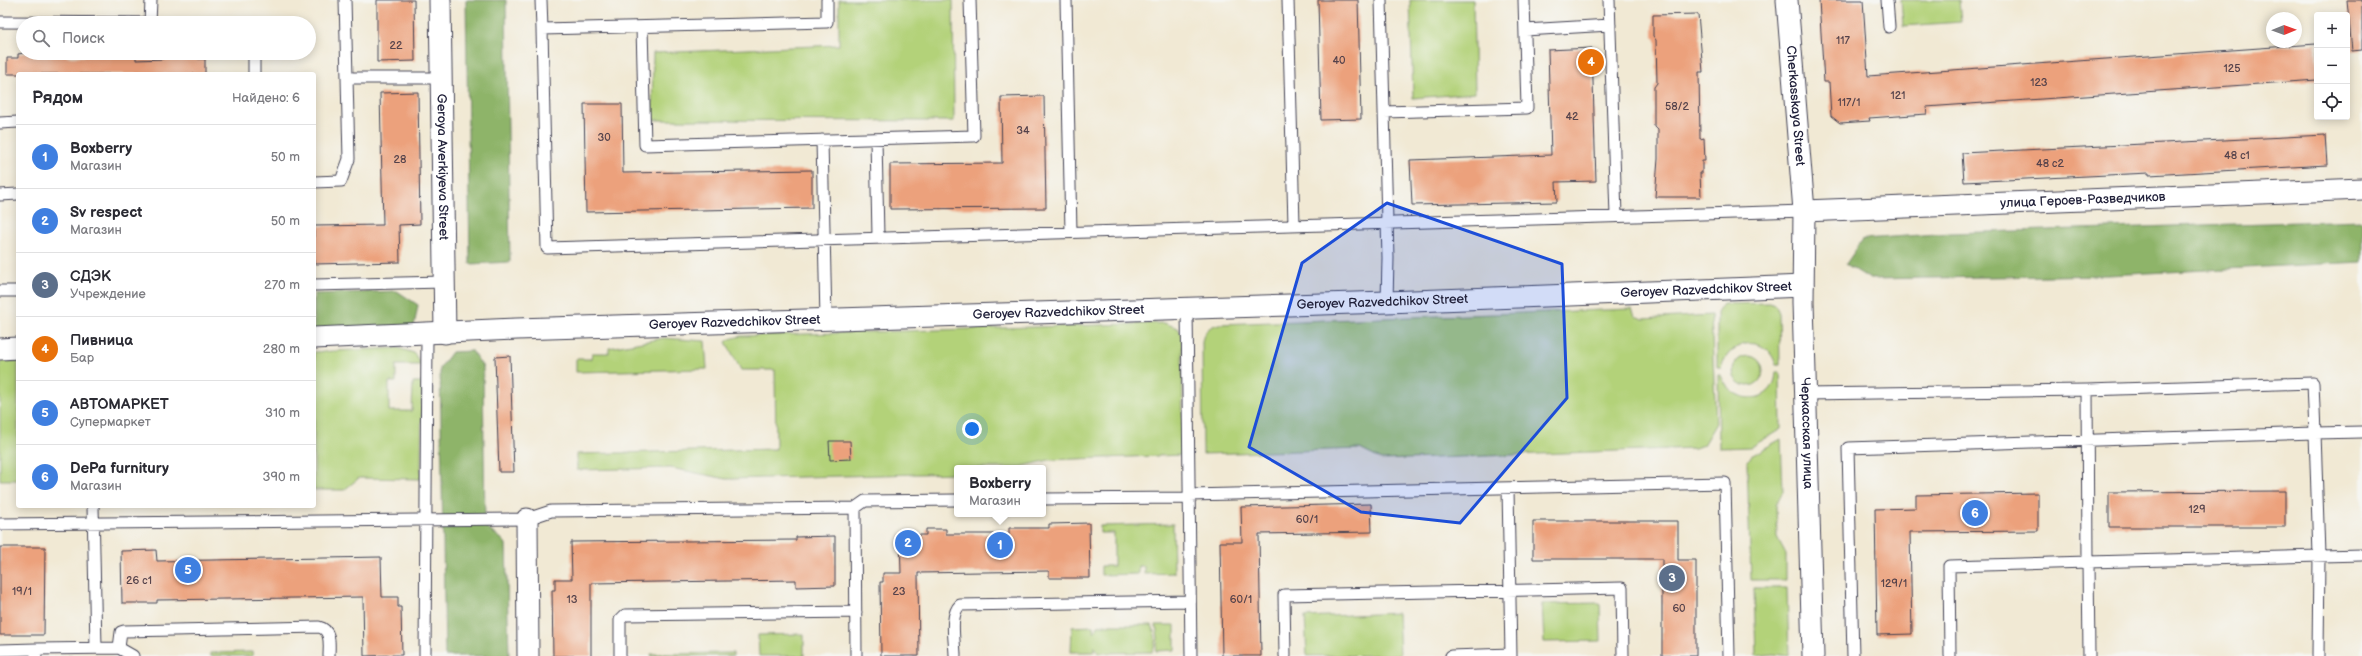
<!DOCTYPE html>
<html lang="ru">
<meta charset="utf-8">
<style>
body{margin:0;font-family:"Balsamiq Sans",sans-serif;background:#f7f7f7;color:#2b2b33}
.controls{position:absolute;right:12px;top:12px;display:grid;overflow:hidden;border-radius:4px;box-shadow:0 2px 10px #0003}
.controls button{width:36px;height:36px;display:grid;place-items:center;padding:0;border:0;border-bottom:1px solid #e1e1e2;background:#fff;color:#2b2b33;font:20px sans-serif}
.compass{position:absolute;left:2266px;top:12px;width:36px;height:36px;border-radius:50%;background:#fff;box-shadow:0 2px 10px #0003;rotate:89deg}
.you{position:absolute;left:972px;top:429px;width:14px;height:14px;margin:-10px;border:3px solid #fff;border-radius:50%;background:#1a73e8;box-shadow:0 0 0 6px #1a73e833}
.badge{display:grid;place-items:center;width:26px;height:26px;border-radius:50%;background:#0f766e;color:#fff;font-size:13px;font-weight:700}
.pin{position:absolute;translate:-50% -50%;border:2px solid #fff;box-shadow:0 1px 4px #0006}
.popup{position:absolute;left:954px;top:465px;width:92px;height:52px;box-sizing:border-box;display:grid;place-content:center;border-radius:4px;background:#fff;filter:drop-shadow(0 1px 3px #0005);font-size:13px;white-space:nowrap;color:#7c7c81}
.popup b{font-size:15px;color:#2b2b33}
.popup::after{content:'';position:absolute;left:50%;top:100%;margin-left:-8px;border:8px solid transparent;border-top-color:#fff}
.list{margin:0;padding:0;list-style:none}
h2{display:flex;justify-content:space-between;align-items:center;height:52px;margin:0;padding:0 16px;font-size:17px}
h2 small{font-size:13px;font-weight:400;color:#7c7c81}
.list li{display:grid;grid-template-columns:26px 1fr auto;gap:12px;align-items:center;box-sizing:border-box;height:64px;padding:0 16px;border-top:1px solid #e1e1e2}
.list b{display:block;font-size:15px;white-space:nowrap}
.list p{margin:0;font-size:13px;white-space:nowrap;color:#7c7c81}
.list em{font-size:13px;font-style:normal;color:#7c7c81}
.icon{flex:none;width:22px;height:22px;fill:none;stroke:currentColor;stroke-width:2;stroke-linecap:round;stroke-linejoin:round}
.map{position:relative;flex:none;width:2362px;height:656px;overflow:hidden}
.search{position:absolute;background:#fff;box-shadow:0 2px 10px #0003;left:16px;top:16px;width:300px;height:44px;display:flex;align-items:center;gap:10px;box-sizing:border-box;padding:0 14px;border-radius:22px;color:#7c7c81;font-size:15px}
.panel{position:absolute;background:#fff;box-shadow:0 2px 10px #0003;left:16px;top:72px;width:300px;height:436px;border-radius:4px}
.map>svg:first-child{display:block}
</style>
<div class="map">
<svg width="2362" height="656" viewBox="0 0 2362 656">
<rect width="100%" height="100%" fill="#f6f6f2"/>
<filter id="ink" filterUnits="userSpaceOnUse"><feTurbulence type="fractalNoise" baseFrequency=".025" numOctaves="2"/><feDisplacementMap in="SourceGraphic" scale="8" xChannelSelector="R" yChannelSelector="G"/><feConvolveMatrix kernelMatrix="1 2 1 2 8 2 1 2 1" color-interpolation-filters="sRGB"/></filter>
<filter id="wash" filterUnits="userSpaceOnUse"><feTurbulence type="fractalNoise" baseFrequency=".012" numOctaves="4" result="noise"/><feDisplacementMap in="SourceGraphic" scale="16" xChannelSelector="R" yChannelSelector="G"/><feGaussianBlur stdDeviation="0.9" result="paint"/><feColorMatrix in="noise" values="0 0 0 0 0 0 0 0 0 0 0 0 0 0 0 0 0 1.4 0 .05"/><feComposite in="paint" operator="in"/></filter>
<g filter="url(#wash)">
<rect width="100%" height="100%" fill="#f1e9d4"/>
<path fill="#b3d279" stroke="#6a7a5a" d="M839,0H953L954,121L652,120L653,53L839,45Z
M1410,0H1473L1475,93L1413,98Z
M1901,0H1959L1961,22L1903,26Z
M1770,303L1776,306L1779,313L1780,365H1776C1767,334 1730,338 1721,368H1717V313L1723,304Z
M1632,309L1635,316L1643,319L1711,315L1716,423L1703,445L1695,448L1382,460L1360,449L1203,454L1202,342C1204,331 1208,327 1219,324Z
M1164,323L1178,328L1182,335L1183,455L1049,460L1016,468H957V473L727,479L671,468L577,470V454L776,449L775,370H741L726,342L730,339L741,336Z
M664,338L705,341L707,369L576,372V359H591L592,353H609V348Z
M398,348L414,353L421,365H396V382H389V411H412L413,382H422L421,479L359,478L344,490H314V352Z
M1733 371a15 15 0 1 1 30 0a15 15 0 1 1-30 0Z
M0,361H18V480H0Z
M1776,372H1780L1781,429L1751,447L1719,448L1718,375H1721C1731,406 1775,406 1776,372Z
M1781,439L1783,491L1776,505L1777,537L1786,554V580H1751L1747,463L1751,456Z
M1173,524L1174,573L1144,574V566H1138V574L1101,575V566H1114V533H1100V526Z
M1754,588H1787L1789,656L1773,654L1756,656Z
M1600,603L1601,641L1544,642L1542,604Z
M1398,613L1400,655L1307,656L1305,617Z
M1098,625H1152C1156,635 1157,643 1152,652L1098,653L1094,646V652H1071L1072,627L1093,626L1094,632Z
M1156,625H1175V650L1156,651L1158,638Z
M804,634V656H759L758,635Z
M253,652V656H210V653Z
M733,653V656H651V654Z"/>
<path fill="#8eb469" stroke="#586b52" d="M466,0H506L510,262L470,264Z
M2362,220V262L2109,275L1870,279L1846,264L1863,239L1951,233Z
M397,291L418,305L413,332L314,339V294Z
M472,351L483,367L485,525C491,534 500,535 506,544L509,656H445L440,368L452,352Z"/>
<g id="blocks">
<path fill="#eca17c" d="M377,0H414L415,61L377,62Z
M1318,0H1358L1361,119L1321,120Z
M1819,0H1863L1868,76L2316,44L2317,80L1926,107L1927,114L1869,118L1870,121L1840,123L1831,116L1829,82H1824Z
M2347,0H2362V50L2352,51Z
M1698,14L1703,72H1699L1700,139L1704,138L1705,161H1702V173H1700L1701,197H1655L1658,159V130L1654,126V87L1657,83L1656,40L1653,36V15Z
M1592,48L1596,181L1556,182L1557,202L1412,205L1410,160L1551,155L1548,50Z
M24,53H67V57L93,56V53H128V56H136V60L163,59V55L198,54V59H205V74H7V58H18V54Z
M418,92L420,224L399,225L400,262L314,264V226L383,225L380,93Z
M1044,96L1046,208L890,209V164L1002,163L1001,97Z
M584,104H622L623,173L812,170V208L586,212Z
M2325,135L2327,165L2149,175V173L1964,182L1962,153Z
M510,356L514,472H499L495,357Z
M829,441H850L851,459L830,460Z
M2285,491V527H2109V492Z
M2038,493V531L1910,532L1912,634L1877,635L1875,509L1916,508V495Z
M1371,504L1372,532L1259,534L1261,656H1222L1220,542H1242L1241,507Z
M1533,521H1678V560H1696V656H1662V559H1533Z
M1089,523L1090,578H1049V571L918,573L919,656H881L880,582H883V573H901L900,535H926V529H946V534H1009V528H1049V524Z
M835,536V586L796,587V580L591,583V656H553L552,590H555V579H572L571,542L796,540V537Z
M0,547H45L44,635H0Z
M156,550L157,561L381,557L382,597H398V607H401L402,655L364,656L363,597L157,600V603H122L121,551Z"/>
</g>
</g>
<g filter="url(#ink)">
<use href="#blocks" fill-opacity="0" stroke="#414052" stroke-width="1"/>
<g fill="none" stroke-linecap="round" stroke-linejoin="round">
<g stroke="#414052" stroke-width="13">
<path id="lane" d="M345,0L347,78H442
M541,0L542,29L827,22V0
M1066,0L1071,232
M1288,0L1294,225
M1381,0L1388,258L1387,302
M1609,0L1616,216
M1887,0L1889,27
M0,22L164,23
M150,23L151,0
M642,27L645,145L974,136L970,0
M542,29L547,248L1804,211
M1525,30L1610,25
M254,53V74
M1384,112L1527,108L1524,0
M0,123L18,122
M876,139L878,237
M822,140L826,320
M314,182L341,181L349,159L347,78
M0,195L18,194
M314,285L444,282
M0,291H18
M1187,309L1191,656
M2087,390L2088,562L2362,555
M1805,394L2087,390L2313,383L2315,433L2362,432
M1508,488L1511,656
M1189,495L1725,483L1729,656
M1043,499L1189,498
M93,506L96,648
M0,524L527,519L551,511L855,508
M119,648L121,632L124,631L319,627C332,630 329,646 329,656
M0,650L36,649
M36,656V649L119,648L133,656
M425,656L427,334
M620,656V620L625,615L856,612
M856,656L855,508L865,501L957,500
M955,656C955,642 949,615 960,605L1190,601
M1285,656L1284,595L1622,588L1623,656
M1451,656L1511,654
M1853,656L1848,448L2315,433L2319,555L2318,656
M1950,656L1949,566L2088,562L2089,656"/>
</g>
<g stroke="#414052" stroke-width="23">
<g id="street">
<path id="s1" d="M440,0L445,333"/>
<path id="s2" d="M1787,0L1804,211L1803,302L1813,656"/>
<path id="s3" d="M1804,211L2362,189"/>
<path id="s4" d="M314,338L517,329L1387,302L1803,286"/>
<path d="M0,349L18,348"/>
<path d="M527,519L528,656"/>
</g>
</g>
<use href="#lane" stroke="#fff" stroke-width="11"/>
<use href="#street" stroke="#fff" stroke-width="21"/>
</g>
</g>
<path fill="#1d4ed8" fill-opacity="0.2" stroke="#1d4ed8" stroke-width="3" stroke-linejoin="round" d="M1387,203L1562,264L1567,398L1460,523L1361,512L1249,447L1302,263Z"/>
<g text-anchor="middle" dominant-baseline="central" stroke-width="4" stroke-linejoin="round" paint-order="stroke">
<g font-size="11" fill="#54424b">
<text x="1843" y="40">117</text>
<text x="396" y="45">22</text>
<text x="1339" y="60">40</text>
<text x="2232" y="68">125</text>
<text x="2039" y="82">123</text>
<text x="1898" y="95">121</text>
<text x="1849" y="102">117/1</text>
<text x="1677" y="106">58/2</text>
<text x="1572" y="116">42</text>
<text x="1023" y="130">34</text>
<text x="604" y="137">30</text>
<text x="2237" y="155">48 с1</text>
<text x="400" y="159">28</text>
<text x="2050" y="163">48 с2</text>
<text x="2197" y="509">129</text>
<text x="1307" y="519">60/1</text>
<text x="139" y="580">26 с1</text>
<text x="1894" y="583">129/1</text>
<text x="22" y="591">19/1</text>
<text x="899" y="591">23</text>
<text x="572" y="599">13</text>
<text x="1241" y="599">60/1</text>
<text x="1679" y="608">60</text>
</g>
<g font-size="13" fill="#22223b" stroke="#f6f6f2">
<text stroke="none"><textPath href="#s2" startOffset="106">Cherkasskaya Street</textPath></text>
<text stroke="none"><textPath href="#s1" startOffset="167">Geroya Averkiyeva Street</textPath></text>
<text stroke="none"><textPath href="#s3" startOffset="279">улица Героев-Разведчиков</textPath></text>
<text stroke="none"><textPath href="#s4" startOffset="1393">Geroyev Razvedchikov Street</textPath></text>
<text stroke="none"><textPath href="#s4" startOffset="1069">Geroyev Razvedchikov Street</textPath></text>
<text stroke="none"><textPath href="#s4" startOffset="745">Geroyev Razvedchikov Street</textPath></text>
<text stroke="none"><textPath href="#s4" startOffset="421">Geroyev Razvedchikov Street</textPath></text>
<text stroke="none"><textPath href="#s2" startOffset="434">Черкасская улица</textPath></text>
</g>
</g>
</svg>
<div class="controls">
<button>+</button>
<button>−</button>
<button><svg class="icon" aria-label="locate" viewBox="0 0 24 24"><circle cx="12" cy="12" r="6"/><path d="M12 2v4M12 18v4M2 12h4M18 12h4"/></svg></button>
</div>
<svg class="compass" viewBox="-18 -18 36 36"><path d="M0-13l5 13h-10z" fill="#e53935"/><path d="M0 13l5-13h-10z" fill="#7c7c81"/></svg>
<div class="you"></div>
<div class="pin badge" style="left:1000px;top:545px;background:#3f7fe0">1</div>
<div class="popup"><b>Boxberry</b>Магазин</div>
<div class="pin badge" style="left:908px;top:543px;background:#3f7fe0">2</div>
<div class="pin badge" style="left:1672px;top:578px;background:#5c6f8a">3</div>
<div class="pin badge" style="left:1591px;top:62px;background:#e8710a">4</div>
<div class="pin badge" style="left:188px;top:570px;background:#3f7fe0">5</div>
<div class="pin badge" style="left:1975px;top:513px;background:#3f7fe0">6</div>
<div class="search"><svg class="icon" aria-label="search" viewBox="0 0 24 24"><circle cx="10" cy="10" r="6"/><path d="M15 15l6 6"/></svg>Поиск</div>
<section class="panel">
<h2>Рядом<small>Найдено: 6</small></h2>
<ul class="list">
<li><span class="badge" style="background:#3f7fe0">1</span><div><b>Boxberry</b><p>Магазин</p></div><em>50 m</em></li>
<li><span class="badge" style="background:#3f7fe0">2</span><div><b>Sv respect</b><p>Магазин</p></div><em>50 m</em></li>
<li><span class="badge" style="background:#5c6f8a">3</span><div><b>СДЭК</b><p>Учреждение</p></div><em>270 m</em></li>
<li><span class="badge" style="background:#e8710a">4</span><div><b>Пивница</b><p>Бар</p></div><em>280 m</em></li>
<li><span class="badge" style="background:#3f7fe0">5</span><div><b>АВТОМАРКЕТ</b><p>Супермаркет</p></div><em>310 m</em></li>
<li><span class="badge" style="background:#3f7fe0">6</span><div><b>DePa furnitury</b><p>Магазин</p></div><em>390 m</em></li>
</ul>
</section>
</div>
